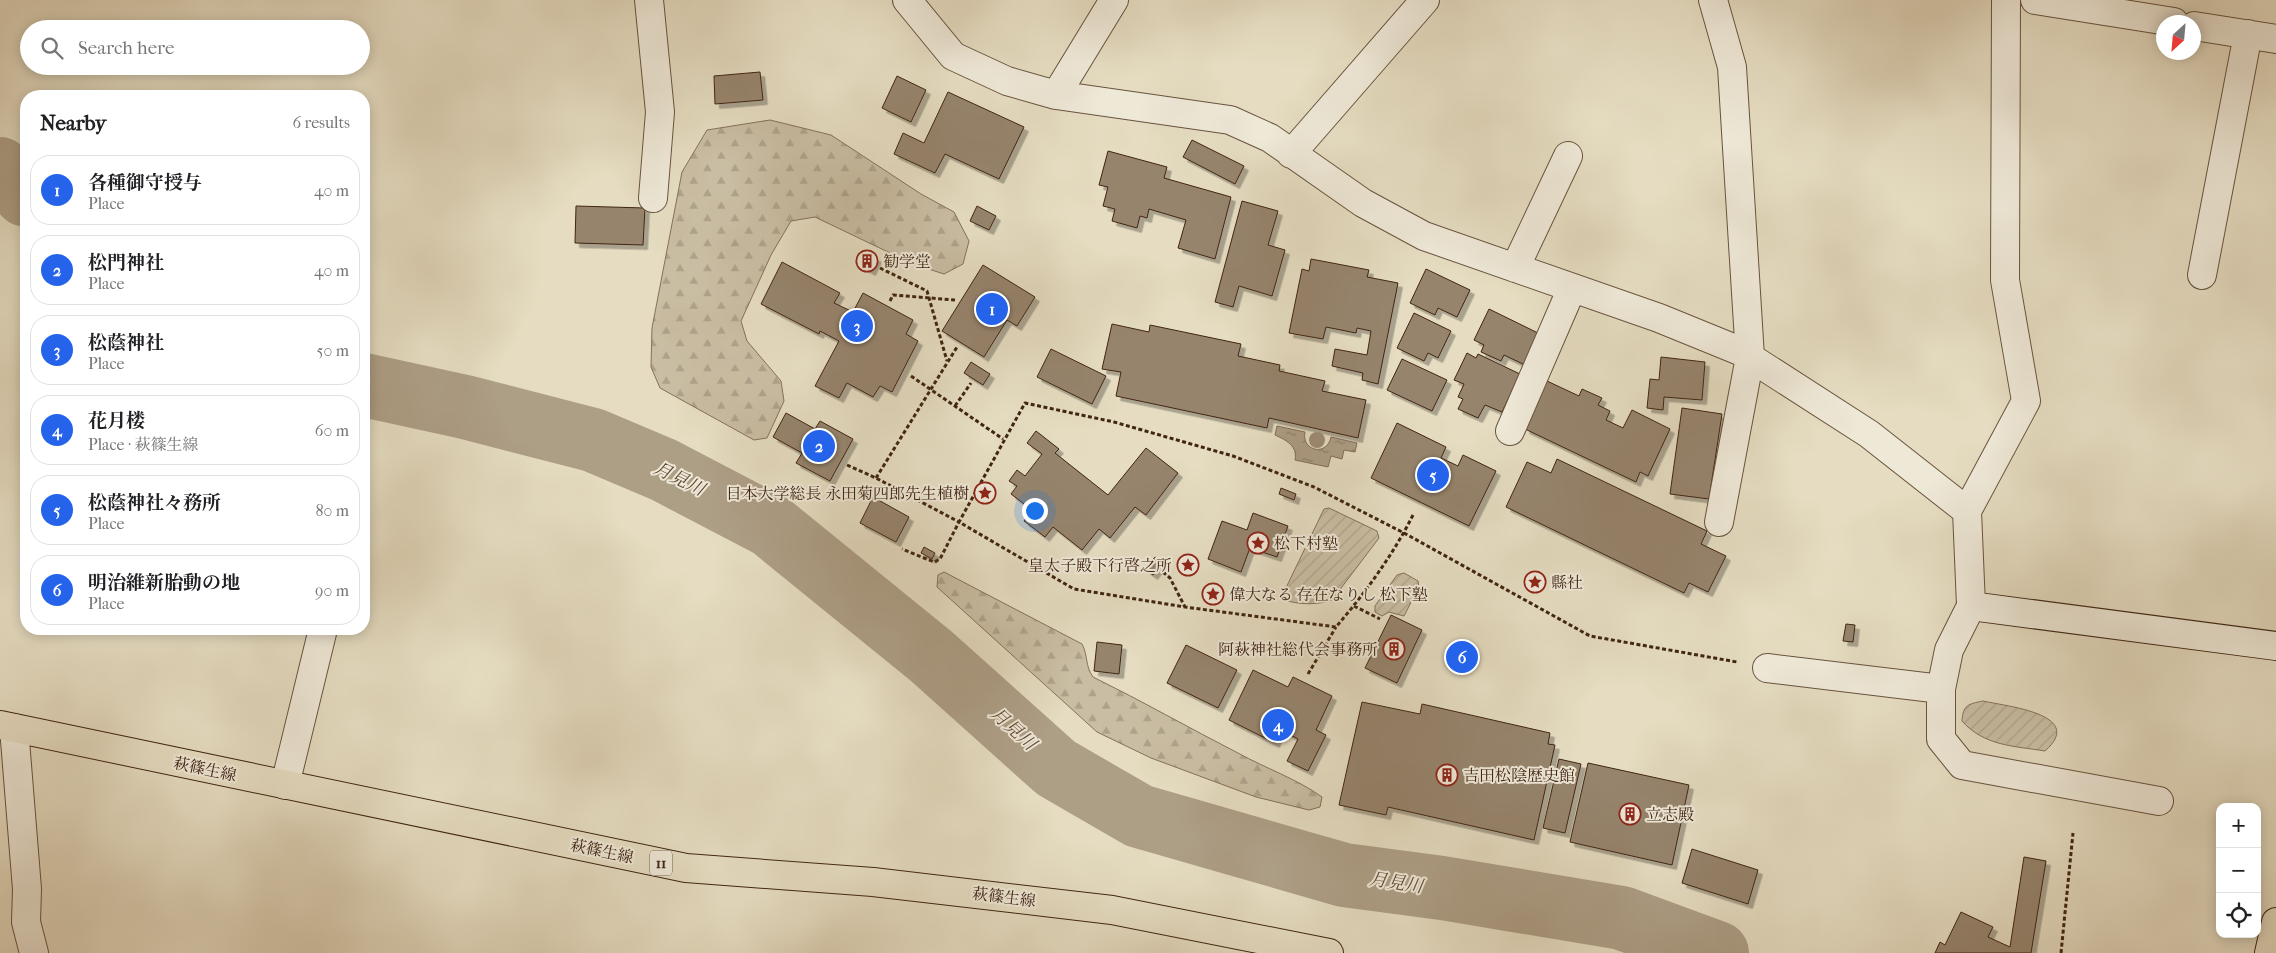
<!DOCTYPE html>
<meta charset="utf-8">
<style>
body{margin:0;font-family:"IM FELL French Canon","Noto Serif JP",serif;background:#f2f2f2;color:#202124}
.controls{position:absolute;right:15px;bottom:15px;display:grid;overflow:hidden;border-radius:10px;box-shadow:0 2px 12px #0003}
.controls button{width:45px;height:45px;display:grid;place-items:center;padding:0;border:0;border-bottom:1px solid #e0e0e0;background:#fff;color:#202124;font:25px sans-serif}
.compass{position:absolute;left:2156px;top:15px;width:45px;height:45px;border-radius:50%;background:#fff;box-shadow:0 2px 12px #0003;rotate:206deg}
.you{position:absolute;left:1034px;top:510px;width:18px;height:18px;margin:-12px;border:4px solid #fff;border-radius:50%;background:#1a73e8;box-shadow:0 0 0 8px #1a73e833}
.badge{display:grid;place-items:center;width:32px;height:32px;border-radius:50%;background:#2563eb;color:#fff;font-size:16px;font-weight:700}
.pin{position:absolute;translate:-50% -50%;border:2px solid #fff;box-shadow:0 1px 5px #0006}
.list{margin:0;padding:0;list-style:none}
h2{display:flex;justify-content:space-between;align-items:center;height:65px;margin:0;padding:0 20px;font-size:21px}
h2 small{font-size:16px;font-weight:400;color:#757577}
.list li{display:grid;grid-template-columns:32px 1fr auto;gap:15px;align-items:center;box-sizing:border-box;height:70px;margin:0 10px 10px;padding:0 10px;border:1px solid #e0e0e0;border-radius:20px}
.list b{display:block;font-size:19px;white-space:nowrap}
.list p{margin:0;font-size:16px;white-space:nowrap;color:#757577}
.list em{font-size:16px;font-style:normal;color:#757577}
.icon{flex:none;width:28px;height:28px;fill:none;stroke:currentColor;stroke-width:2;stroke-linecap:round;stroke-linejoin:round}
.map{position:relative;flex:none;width:2276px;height:953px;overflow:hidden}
.search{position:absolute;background:#fff;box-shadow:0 2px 12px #0003;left:20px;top:20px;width:350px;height:55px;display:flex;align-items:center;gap:12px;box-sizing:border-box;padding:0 18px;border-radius:28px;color:#757577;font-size:19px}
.panel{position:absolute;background:#fff;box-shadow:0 2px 12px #0003;left:20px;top:90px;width:350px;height:545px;border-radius:20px}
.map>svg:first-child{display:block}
</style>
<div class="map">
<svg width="2276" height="953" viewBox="0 0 2276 953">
<defs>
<pattern id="forest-firs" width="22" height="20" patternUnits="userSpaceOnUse" patternTransform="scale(1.25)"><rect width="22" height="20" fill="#c9bda3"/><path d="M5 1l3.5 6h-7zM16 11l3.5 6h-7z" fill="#aea28b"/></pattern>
<pattern id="garden-furrows" width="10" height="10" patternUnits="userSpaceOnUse" patternTransform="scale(1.25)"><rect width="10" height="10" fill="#c9bda3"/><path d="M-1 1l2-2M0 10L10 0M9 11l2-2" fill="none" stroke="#aea28b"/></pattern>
<pattern id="water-ripples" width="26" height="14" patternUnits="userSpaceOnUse" patternTransform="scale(1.25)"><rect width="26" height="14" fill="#ad9e86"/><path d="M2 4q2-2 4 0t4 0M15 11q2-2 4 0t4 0" fill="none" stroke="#8e816c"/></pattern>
<filter id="shadow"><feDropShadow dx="4.5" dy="4.5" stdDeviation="0" flood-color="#0004"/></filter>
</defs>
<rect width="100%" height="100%" fill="#e5dcc1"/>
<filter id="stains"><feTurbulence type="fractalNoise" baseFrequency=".004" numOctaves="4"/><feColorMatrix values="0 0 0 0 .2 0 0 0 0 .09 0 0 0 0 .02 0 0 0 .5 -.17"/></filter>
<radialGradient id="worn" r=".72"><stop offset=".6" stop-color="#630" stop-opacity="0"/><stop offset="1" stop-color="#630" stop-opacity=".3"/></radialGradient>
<path fill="url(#forest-firs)" stroke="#84715b" d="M770,120L831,135L921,194L954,212L969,241L963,264L944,274L913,264L815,217L791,221L771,255L741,321L747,341L781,381L784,401L767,438L754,440L660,388L651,367L652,328L682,172L707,130Z
M944,572L1082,644C1088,655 1085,666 1093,677C1142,701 1189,728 1238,753C1265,768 1297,779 1322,797L1320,807L1309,810L1256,797L1151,758L1097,732L937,587L938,575Z"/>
<path fill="url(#garden-furrows)" stroke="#84715b" d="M1329,508L1377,531L1379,538L1332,600C1318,605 1299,605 1285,600L1283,594L1324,509Z
M1404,573L1418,581L1419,587L1404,616L1389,612L1382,616L1375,612V606L1397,575Z
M1983,701C2005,706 2087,714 2045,751C2014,746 1984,746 1962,721C1963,705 1968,704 1983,701Z"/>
<path fill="url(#water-ripples)" stroke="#816e58" d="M1277,426L1305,432C1301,451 1327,457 1331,437L1357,443L1355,452L1344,450L1342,459L1331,456L1328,467L1295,460C1298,446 1286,440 1275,435Z"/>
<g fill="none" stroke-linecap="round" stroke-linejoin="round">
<path stroke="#ad9e86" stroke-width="64" d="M0,169L26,195
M364,385L465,407L593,440L664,470L771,526L931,656L1056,768L1139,816L1344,875L1442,888L1622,918L1717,953"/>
</g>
<path fill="#96846d" stroke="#402513" filter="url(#shadow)" d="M760,72L763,100L715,104L714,76Z
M897,76L926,90L911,122L882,108Z
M948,92L1024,127L999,179L945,154L935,173L894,154L903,133L924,143Z
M1192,140L1244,166L1235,184L1183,157Z
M1108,151L1167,167L1164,178L1231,197L1215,259L1178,248L1186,220L1149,209L1147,218L1140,216L1137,228L1112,221L1115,209L1103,206L1108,187L1099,185Z
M1242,201L1278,211L1268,245L1285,250L1272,296L1239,286L1233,307L1215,302Z
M576,206L645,208L643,245L575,243Z
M977,206L996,216L989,230L970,221Z
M862,251L877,258L871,271L856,263Z
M1311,259L1369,270L1367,277L1398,283L1378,384L1362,380L1363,373L1332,366L1335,349L1367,355L1371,331L1357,328L1356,333L1326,327L1323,339L1289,333L1302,269L1309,271Z
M782,262L840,293L834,303L853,312L863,293L913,320L906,334L918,341L892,392L880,386L873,397L847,383L839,398L815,386L839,341L820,331L819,334L761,304Z
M983,265L1035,297L1017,326L1007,320L984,357L942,331Z
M1426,269L1470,290L1457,317L1438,308L1435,315L1410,303Z
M1489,309L1540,334L1525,365L1504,355L1501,361L1481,352L1484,345L1474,340Z
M1414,313L1451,331L1438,358L1428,353L1424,361L1397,348Z
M1112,324L1149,332L1150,325L1241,344L1238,356L1280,365L1279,371L1325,381L1322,391L1366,400L1358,438L1269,418L1267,428L1116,396L1121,372L1102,369Z
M1051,349L1106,376L1092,404L1037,377Z
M1467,353L1476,358L1478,354L1520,374L1502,412L1485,405L1478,418L1458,409L1463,399L1458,397L1464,384L1454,380Z
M1661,357L1705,362L1702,400L1664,397L1663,410L1647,408L1650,379L1659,380Z
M1402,359L1447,380L1432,411L1387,390Z
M971,362L990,374L983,385L964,373Z
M1547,381L1579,396L1582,389L1602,398L1598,405L1610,411L1606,420L1623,428L1632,410L1670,429L1648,476L1640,472L1636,482L1525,429Z
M1682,408L1722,414L1709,499L1670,494Z
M786,413L815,429L820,421L853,439L830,481L796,463L802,453L773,437Z
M1397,423L1446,447L1441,458L1458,466L1463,455L1496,471L1469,526L1371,478Z
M1036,431L1059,449L1055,453L1108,495L1146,448L1178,473L1146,515L1135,507L1110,538L1099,529L1082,550L1053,527L1045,537L1024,521L1032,510L1011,494L1017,486L1009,481L1017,470L1025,476L1042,454L1027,443Z
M1557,459L1707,531L1701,544L1726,556L1708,592L1689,583L1684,593L1506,507L1527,462L1551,473Z
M1281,488L1296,494L1294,500L1279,494Z
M873,497L909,517L896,542L860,523Z
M1253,513L1288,526L1277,557L1250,548L1241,572L1208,559L1222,521L1247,530Z
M924,547L935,553L932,559L921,553Z
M1155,557L1163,563L1153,575L1145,569Z
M1391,615L1422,630L1397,683L1365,668Z
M1846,624L1855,625L1853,642L1843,641Z
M1097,642L1122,645L1119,674L1094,671Z
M1186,645L1237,670L1218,708L1167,683Z
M1253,670L1288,687L1293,677L1332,696L1316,730L1326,735L1308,771L1287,761L1298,739L1281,730L1275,743L1229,720Z
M1362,702L1420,714L1422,704L1550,733L1548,744L1555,745L1534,840L1388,807L1386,815L1339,805Z
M1559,759L1581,764L1565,833L1543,828Z
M1588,763L1689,785L1672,865L1570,842Z
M1692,849L1758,870L1748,904L1682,883Z
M2024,857L2046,861L2031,953H1935L1940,942L1945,945L1961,912L1993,927L1988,937L2010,947Z"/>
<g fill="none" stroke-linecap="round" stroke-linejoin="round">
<g stroke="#69533e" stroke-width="30">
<path id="street" d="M649,0L660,112L653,198
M907,0L953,56L1007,81L1056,95L1230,120L1270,138L1363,203L1424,236L1659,318L1740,351L1869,434L1967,511L1971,606L1949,650L1941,689V739L1962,765L2159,801
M1713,0L1732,67L1750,357L1719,522
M2035,0L2174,22
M2194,26L2276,39
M1056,95L1114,0
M1291,154L1425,0
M1515,268L1568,156
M2202,275L2248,34
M1510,431L1572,288
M1967,511L2026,401L2005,280L2006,0
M1767,668L1941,689
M14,728L27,889L26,922L34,953
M285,785L323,629"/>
</g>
<g stroke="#402513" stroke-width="30">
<path id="secondary" d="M1971,606L2276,646"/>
</g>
<g stroke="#402513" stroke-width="30">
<path id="primary" d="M0,725L686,868L873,882L1112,910L1329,953
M2269,953L2276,922"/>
</g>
<path stroke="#402513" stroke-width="3" stroke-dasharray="4 2.5" stroke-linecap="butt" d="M880,268L927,291L947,361
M890,301L893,295L955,300
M911,376L1003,439
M955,406L971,383
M847,465L876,478L959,522L940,559L934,562L902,549
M876,478L957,347
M1413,515C1393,555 1365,593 1336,627L1185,607L1074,589L959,522L1025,403L1114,422L1233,456L1314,487L1404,533L1590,636L1737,662
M1163,572L1170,578L1185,607
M1354,606L1380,619
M1308,674L1336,627
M2061,953L2073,833"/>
<use href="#street" stroke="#eee8d7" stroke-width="28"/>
<use href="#secondary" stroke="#eee8d7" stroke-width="28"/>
<use href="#primary" stroke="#e5dcc1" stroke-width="28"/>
</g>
<circle fill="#9d8c75" cx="1317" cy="440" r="8"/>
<defs>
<g id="building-ring" transform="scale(1.125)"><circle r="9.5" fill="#eee8d7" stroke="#8f2418" stroke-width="1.5"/><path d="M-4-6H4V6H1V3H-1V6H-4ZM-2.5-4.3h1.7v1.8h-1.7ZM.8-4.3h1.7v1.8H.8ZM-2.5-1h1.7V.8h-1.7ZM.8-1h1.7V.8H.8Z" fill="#8f2418"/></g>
<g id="sight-ring" transform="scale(1.125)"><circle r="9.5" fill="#eee8d7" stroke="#8f2418" stroke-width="1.5"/><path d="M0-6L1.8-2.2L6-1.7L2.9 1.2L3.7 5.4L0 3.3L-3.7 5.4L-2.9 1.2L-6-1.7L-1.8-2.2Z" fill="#8f2418"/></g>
</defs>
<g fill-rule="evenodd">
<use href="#building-ring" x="867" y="261"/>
<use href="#sight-ring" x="985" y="493"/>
<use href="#sight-ring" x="1258" y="543"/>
<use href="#sight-ring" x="1188" y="565"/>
<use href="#sight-ring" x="1535" y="582"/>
<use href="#sight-ring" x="1213" y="594"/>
<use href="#building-ring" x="1394" y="649"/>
<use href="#building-ring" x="1447" y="775"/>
<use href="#building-ring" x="1630" y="814"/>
</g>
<g text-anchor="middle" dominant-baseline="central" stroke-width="4" stroke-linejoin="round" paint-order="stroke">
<rect fill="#eee8d7" stroke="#74604e" stroke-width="1" x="650" y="850.5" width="22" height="25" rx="4"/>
<g font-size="15" font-weight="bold" fill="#402513">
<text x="661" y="863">11</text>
</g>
<g font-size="16" fill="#402513" stroke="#eee8d7" text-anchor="start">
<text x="883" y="261">勧学堂</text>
<text x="969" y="493" text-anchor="end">日本大学総長 永田菊四郎先生植樹</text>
<text x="1274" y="543">松下村塾</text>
<text x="1172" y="565" text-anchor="end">皇太子殿下行啓之所</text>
<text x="1551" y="582">縣社</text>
<text x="1229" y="594">偉大なる 存在なりし 松下塾</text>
<text x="1378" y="649" text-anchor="end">阿萩神社総代会事務所</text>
<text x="1463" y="775">吉田松陰歴史館</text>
<text x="1646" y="814">立志殿</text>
</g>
<g font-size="16" fill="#402513" stroke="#eee8d7">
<text transform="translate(205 769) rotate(12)">萩篠生線</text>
<text transform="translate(602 851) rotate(12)">萩篠生線</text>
<text transform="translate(1004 897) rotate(7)">萩篠生線</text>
</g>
<g font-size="18" font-style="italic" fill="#614936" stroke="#eee8d7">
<text transform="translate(679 479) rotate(26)">月見川</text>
<text transform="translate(1013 729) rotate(42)">月見川</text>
<text transform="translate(1396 883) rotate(9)">月見川</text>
</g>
</g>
<rect width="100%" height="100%" filter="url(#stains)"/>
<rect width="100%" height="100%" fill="url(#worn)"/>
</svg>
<div class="controls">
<button>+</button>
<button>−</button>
<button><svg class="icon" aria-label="locate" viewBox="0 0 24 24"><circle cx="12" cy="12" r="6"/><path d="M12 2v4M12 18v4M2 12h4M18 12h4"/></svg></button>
</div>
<svg class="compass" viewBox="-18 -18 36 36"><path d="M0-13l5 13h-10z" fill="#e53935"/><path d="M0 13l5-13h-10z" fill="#757577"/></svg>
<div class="you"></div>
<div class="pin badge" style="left:992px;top:309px">1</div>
<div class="pin badge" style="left:819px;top:446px">2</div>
<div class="pin badge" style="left:857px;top:326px">3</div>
<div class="pin badge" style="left:1278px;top:725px">4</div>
<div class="pin badge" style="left:1433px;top:475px">5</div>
<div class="pin badge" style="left:1462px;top:657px">6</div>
<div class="search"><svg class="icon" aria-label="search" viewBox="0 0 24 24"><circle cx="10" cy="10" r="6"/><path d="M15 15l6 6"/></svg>Search here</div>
<section class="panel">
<h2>Nearby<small>6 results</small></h2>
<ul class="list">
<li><span class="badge">1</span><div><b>各種御守授与</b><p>Place</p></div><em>40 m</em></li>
<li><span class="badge">2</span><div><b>松門神社</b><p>Place</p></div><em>40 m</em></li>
<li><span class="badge">3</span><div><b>松蔭神社</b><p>Place</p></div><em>50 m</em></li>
<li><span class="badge">4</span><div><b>花月楼</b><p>Place · 萩篠生線</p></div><em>60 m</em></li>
<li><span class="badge">5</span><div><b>松蔭神社々務所</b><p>Place</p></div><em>80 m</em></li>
<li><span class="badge">6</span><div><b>明治維新胎動の地</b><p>Place</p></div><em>90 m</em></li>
</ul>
</section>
</div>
